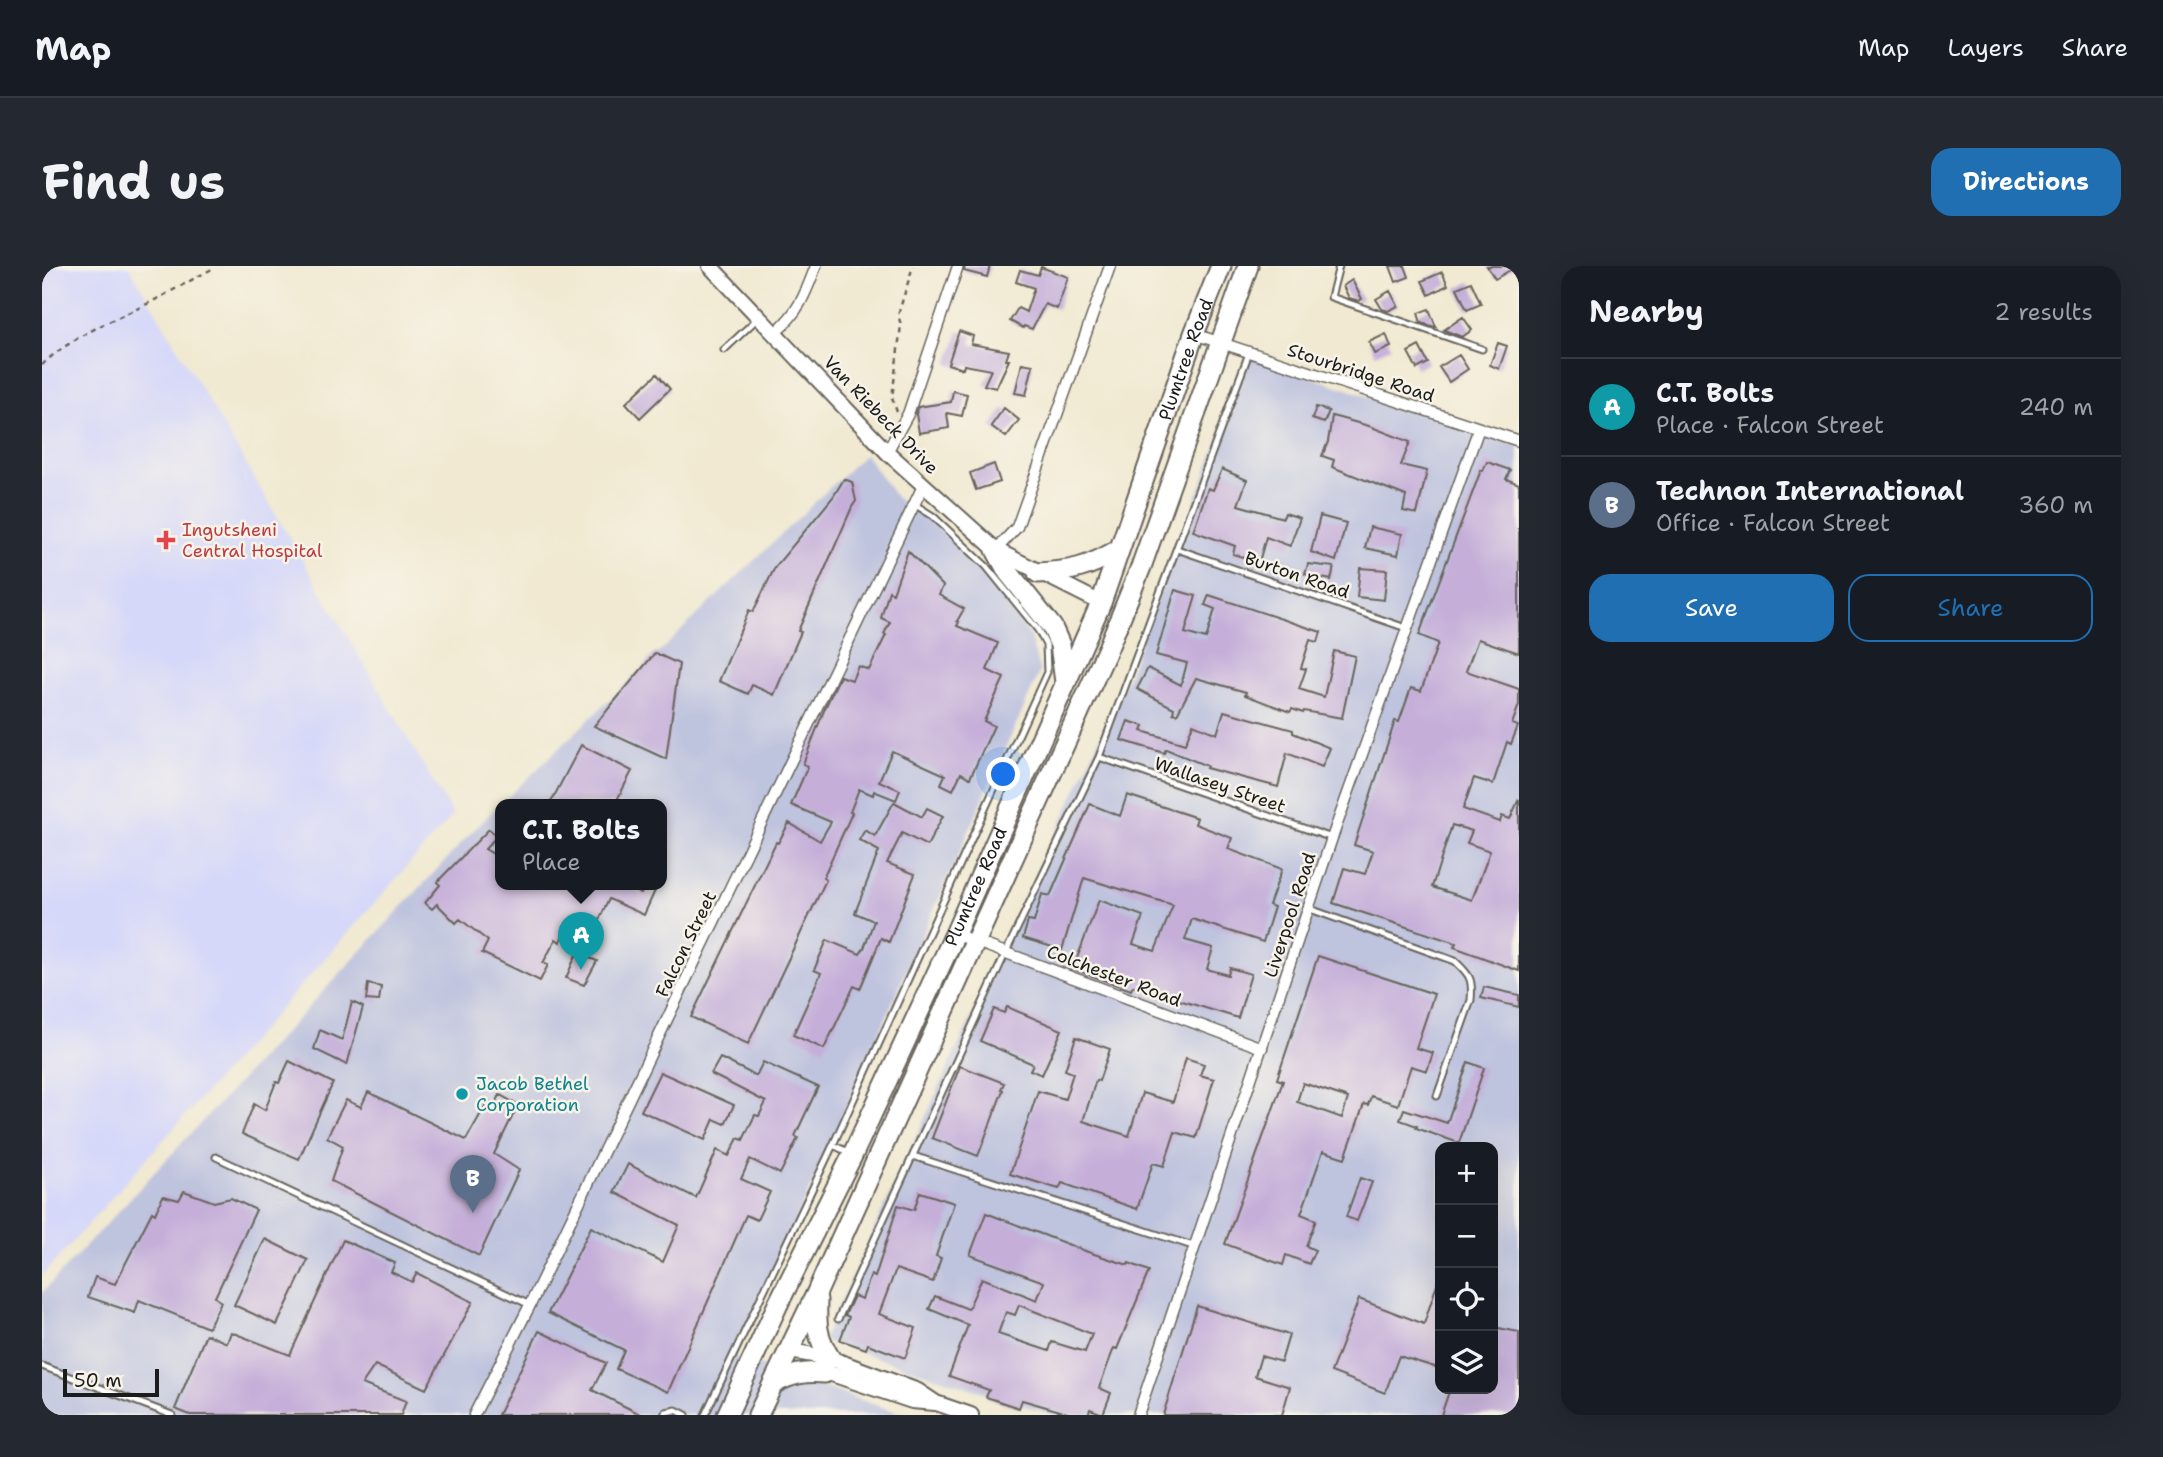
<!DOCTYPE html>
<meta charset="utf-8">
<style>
body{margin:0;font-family:"Shantell Sans",sans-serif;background:#242831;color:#f1f3f6}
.controls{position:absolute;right:21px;bottom:21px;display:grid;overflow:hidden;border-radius:14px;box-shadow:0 7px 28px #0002}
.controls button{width:63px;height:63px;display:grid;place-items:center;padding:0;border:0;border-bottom:2px solid #363941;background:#171b24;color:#f1f3f6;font:35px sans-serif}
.scale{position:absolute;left:21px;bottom:18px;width:96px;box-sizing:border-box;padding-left:7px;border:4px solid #1c1c1c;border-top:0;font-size:19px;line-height:24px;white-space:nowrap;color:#1c1c1c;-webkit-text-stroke:5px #f7f3e8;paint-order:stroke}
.you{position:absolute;left:962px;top:509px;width:24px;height:24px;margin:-18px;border:5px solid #fff;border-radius:50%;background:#1a73e8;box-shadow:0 0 0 10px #1a73e833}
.badge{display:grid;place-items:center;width:46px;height:46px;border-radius:50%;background:#1f6fb2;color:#fff;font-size:23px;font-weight:700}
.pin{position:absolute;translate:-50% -58px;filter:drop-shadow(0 2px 4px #0008)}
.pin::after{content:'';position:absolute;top:37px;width:24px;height:21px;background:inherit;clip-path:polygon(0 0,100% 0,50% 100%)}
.popup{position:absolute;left:453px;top:533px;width:172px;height:91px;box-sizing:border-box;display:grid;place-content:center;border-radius:14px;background:#171b24;filter:drop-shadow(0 2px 5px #0005);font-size:23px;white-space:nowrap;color:#9ea1a6}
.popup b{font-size:26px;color:#f1f3f6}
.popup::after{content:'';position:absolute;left:50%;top:100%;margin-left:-14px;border:14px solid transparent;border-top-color:#171b24}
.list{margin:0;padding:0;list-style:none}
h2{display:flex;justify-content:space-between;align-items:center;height:91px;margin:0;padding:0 28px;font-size:30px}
h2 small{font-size:23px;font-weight:400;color:#9ea1a6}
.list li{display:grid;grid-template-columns:46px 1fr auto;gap:21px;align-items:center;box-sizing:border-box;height:98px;padding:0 28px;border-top:2px solid #363941}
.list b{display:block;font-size:26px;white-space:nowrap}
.list p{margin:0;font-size:23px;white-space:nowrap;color:#9ea1a6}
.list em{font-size:23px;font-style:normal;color:#9ea1a6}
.actions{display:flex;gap:14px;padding:21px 28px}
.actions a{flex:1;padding:16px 0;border:2px solid #1f6fb2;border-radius:21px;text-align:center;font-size:24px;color:#1f6fb2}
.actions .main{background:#1f6fb2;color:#fff}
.icon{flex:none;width:38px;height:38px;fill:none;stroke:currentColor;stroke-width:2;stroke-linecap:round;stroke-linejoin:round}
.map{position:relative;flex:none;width:1477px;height:1149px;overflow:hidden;border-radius:21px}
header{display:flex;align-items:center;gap:42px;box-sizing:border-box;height:98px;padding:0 35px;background:#171b24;border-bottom:2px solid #363941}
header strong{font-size:33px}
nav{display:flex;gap:38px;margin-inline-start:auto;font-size:24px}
.intro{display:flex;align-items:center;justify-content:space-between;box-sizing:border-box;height:168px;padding:0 42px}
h1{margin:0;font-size:49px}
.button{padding:18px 32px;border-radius:21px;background:#1f6fb2;color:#fff;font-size:24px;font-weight:700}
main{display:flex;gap:42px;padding:0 42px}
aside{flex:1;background:#171b24;border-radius:21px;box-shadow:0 7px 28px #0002}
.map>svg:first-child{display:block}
</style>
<header>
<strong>Map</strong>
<nav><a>Map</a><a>Layers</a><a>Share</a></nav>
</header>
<div class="intro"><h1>Find us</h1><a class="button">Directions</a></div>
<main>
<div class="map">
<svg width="1477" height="1149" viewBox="0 0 1477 1149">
<rect width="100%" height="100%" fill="#f7f3e8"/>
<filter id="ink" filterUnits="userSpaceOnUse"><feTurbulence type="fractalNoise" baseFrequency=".0143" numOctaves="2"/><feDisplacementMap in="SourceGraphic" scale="14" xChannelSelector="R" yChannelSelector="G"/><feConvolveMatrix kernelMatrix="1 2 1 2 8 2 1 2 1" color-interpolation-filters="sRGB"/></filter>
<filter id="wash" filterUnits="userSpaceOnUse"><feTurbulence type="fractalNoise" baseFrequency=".00686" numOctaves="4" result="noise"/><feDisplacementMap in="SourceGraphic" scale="28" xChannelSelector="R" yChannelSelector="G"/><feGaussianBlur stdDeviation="1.57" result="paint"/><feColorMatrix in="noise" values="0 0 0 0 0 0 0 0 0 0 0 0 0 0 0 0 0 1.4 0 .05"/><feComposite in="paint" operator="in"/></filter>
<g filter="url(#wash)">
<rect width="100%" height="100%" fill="#f1e9d1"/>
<path fill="#d6d8f9" d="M0,0H87L411,549L0,1010Z"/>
<path fill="#bec3de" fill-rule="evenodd" d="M1208,91L1477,180V1149H1011L781,1074L1083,418ZM1398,881H1451V1123H1398Z
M823,188L854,232L895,260L953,322L987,369L998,405L693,1091L863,1149H0V1027L430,566L458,538V618H620V538H459Z"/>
<g id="blocks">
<path fill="#c5afd9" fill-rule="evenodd" d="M923,0H948L945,11L922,5Z
M1348,0H1363L1367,11L1354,16Z
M1445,0H1475L1453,13Z
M999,1L1026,11L1015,43L1003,38L990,63L982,60L981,62L968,55L976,42L984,46L992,22L974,16L978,4L996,9Z
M1400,6L1406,19L1387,29L1380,15Z
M1310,14L1320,33L1317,35L1307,32L1301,20Z
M1429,16L1439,38L1425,44L1415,22Z
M1348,25L1356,40L1346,45L1340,43L1334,33Z
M1387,43L1394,61H1393L1379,57L1376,47Z
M1421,51L1430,64L1420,71L1402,64Z
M917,65L931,70L929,78L967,85L964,94H967L954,122L942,119L949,104L922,99L921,103L906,98Z
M1344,68L1349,81L1333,88L1327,76Z
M1456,77L1465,80L1457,103L1448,99Z
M1377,80L1386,97L1375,103L1366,86Z
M1417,89L1426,103L1407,116L1397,101Z
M980,97L991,99L984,129L973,127Z
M615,108L628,123L598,152L584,137Z
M911,125L925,128L920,150L905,147L907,162L877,167L874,148L876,141L909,136Z
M1274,141L1287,145L1282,157L1270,153Z
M962,142L977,154L964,171L949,160Z
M1290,150L1327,160L1368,176L1359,199L1385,205L1375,248L1361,245L1364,230L1290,201L1292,194L1280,190L1286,176Z
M1445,196L1468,204L1464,213L1477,218V387L1436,373L1424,405L1477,423V439L1470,458L1476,460L1469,478L1465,476L1451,518L1432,512L1421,543L1458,556L1460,550L1468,553L1477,533V705L1412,681L1414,677L1291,637L1302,602L1323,608L1331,585L1312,579L1353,455L1357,456L1369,422L1379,425L1396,377L1377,369L1439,204L1441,205ZM1410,559L1430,565L1425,577L1448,585L1430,634L1390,621Z
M952,198L958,216L934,224L928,207Z
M1180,203L1205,214L1196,239L1241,252L1243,247L1258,252L1248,280L1224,271L1217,296L1191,288L1193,280L1151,265L1166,222L1171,224Z
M802,213L810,216L814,235L810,241L756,365L759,366L732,429L710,419L706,428L677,415L707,344L711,346L733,301L791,231Z
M1278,250L1304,257L1294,295L1269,286Z
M1328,261L1360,268L1356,289L1323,282Z
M866,285L901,320L897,329L922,343L915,355L917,356L915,360L956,377L945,404L962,412L942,455L952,460L928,512L919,507L911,524L899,518L903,509L850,485L837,515L858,524L854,534L832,525L831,529L817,523L808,546L810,547L781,612L784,614L706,778L649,751L734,576L736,577L747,557L778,575L789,556L749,539L766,500L761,498L783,442L798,410L810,414L816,400L827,404L844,369L842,368L848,356L839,352L847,325L851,327Z
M1266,298L1292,301L1289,314L1263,308Z
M1318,302L1345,304L1342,334L1315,331Z
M1133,324L1154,330L1143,367L1164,373L1173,343L1163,339L1167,329L1279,366L1276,376L1268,374L1259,402L1264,403L1257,423L1282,431L1292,385L1313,390L1300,452L1262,445L1261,447L1250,443L1248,446L1203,429L1204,426L1154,412L1135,448L1131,447L1132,442L1095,423L1106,402L1139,419L1145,397L1114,389Z
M613,387L637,398L624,493L552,460Z
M1182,445L1251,464V467L1288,482L1280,501L1245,487L1236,521L1164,502L1165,500L1124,483L1122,487L1079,474L1086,455L1102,460L1100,465L1143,478L1151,458L1175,468Z
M539,479L590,505L573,538H508Z
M1085,529L1155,552L1153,558L1190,572L1186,583L1240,603L1227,639L1232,641L1221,676L1150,653L1143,674L1171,682L1165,703L1186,709L1188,702L1209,708L1196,752L1091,720L1089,724L1031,703L1057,634L1101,650L1091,678L1113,685L1131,639L1042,612L1020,684L981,672L986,655L992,656L1000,628L1008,630L1048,538L1078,550Z
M852,536L880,551L885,542L901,550L885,580L860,567L845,597L873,608L847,676L839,672L818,723L812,720L782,783L751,769L779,707L772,704L785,674L818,688L822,682L832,655L813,647L837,585L817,574L823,564L833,570Z
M447,563L455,570L443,583L458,592V618H580L599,628L604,618H616L602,649L567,633L548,673L525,661L518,676L514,673L501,697L506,699L498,715L440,687L446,675L418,653L414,657L395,638L390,643L383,637L398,619L395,616Z
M535,687L555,695L542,719L524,712Z
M1276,690L1392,728L1374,782L1391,787L1385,805L1369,800L1356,839L1329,830L1326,839L1322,838L1303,892L1281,885L1259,948L1274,954L1264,980L1273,984L1267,998L1244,989L1241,999L1183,978L1241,815L1235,813ZM1261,817L1306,832L1300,852L1255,836Z
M326,718L339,721L337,735L324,734Z
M1442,721L1477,729V741L1439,732Z
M310,736L321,741L305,799L272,783L278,764L300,774Z
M965,741L1020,764L1000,809L988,804L991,798L938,775L952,743L962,747Z
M1034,771L1068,783L1057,815L1054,814L1041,855L1087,870L1100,827L1131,836L1144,792L1162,798L1158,809L1172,813L1154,872L1133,866L1122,900L1111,897L1095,943L1020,917L1017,923L968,908L996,825L1023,833L1031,807L1023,804Z
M678,792L714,810L721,796L776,821L753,870L756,872L738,908L708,893L699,913L728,926L715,954L704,949L626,1126L574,1103L582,1084L506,1047L549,961L621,996L637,959L572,926L586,898L654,932L675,884L687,890L696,872L701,874L713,849L717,850L724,836L669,808Z
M247,795L291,817L257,893L200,868L212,838L223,844L234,816L237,817Z
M1426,796L1442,802L1417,877L1374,862L1375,860L1358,854L1362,843L1405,857Z
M918,800L962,817L959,823L961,824L936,890L890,872Z
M618,806L692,839L683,858L672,853L663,874L599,845Z
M326,826L424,874L446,835L453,839L458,829L476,839L452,888L477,904L437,990L289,915L301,880L285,871L304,834L319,841Z
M1318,912L1330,916L1315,955L1304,951Z
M142,925L172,936L189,932L214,944L173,1031L179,1036L166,1062L97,1034L93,1047L46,1031L53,1011L73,1018L110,946L113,948L121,930L137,934Z
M878,926L912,937L894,990L899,992L891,1016L854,1003L837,1048L874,1062L863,1092L826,1078L824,1083L798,1074L807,1051L803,1049L812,1030L820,1033L829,1009L833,1011L856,939L872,944Z
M944,947L1046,986L1086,999L1087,997L1107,1005L1075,1083L1072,1082L1057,1122L1069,1127L1061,1148L1048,1143L1046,1149H1032L980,1134L977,1142L944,1131L947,1124L907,1110L926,1059L887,1043L893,1030L926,1043L940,1012L995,1034L1002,1016L928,989ZM977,1039L1050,1068L1043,1086L1010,1076L1007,1085L956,1068L964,1046L973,1049Z
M223,973L266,994L235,1059L192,1039Z
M301,974L353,997L349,1006L370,1016L375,1007L431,1036L384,1123L333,1099L320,1118L364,1135L359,1149H148L133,1143L164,1068L185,1077L189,1066L248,1089Z
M1396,1015H1398V1095L1396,1102L1357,1090L1343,1127L1289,1106L1317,1033L1382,1058Z
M1155,1040L1247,1069L1239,1096L1219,1090L1213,1110L1248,1121L1240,1149H1121Z
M1451,1061L1477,1066V1149H1399L1408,1123H1451Z
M497,1065L564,1097L550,1124L600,1149H456Z"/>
</g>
</g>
<g filter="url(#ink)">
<use href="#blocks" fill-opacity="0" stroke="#67645b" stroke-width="2"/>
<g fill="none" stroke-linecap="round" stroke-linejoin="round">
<g stroke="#67645b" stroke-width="9">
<path id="lane" d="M1297,0L1289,31L1440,83
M682,84L715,53
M1135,283L1367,363
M1057,491L1290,572
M1268,643L1413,695C1428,709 1431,713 1429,734L1395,830
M808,887L791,879L1005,406L1004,379L996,364L944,300L891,250L872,238
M871,890L1151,980
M174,891L488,1039
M796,1053L964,686L1057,491L1207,87
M0,1100L130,1149
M622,1149L624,1146L634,1144L644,1149
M663,1149L791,879"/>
</g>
<g stroke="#67645b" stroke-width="13">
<path id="street" d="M733,67C757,46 763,29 774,0
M1152,68L1477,175
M845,186L866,148L916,0
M954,284L975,261L1068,0
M913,668L1220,782
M432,1149L488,1039L881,220
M1096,1149L1290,572L1437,162"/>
</g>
<g stroke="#67645b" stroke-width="18">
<path id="secondary" d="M668,0L845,186L954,284L1059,337
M748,1085L788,1092L876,1125L894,1137L929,1149
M775,1103L870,1135L893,1137"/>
</g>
<g stroke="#67645b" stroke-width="23">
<g id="highway">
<path d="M954,284L966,306L1010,361L1018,379L1023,416"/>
<path d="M996,307C1031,305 1045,302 1076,284"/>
<path d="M775,1034C774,1059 775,1071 788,1092"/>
<path d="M731,1118C749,1108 763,1105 783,1107"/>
<path id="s1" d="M685,1149L736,1038L811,888L913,668L1059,337L1152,68L1179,0"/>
<path d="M716,1149L775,1026L1066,382L1099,301L1206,0"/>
</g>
</g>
<path stroke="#67645b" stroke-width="2.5" stroke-dasharray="5 5" stroke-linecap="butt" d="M0,99C29,71 67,56 103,39C125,28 147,15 170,3V0
M855,146L850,132L859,59L856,49L871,0"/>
<use href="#lane" stroke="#fff" stroke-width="5"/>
<use href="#street" stroke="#fff" stroke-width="10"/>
<use href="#secondary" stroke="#fff" stroke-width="14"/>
<use href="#highway" stroke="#fff" stroke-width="19"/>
</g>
</g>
<path fill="#e0444e" stroke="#f7f3e8" stroke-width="2.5" d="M120.5 263.5h7v7h7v7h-7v7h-7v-7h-7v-7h7z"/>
<circle fill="#0f9aa8" stroke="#f7f3e8" stroke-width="2.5" cx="420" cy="828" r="7"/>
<g text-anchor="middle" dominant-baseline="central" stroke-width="5" stroke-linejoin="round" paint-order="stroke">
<g font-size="18" fill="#1c1c1c" stroke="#f7f3e8">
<text stroke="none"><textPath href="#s1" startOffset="1152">Plumtree Road</textPath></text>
<text transform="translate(1319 107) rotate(18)">Stourbridge Road</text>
<text transform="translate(839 149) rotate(46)">Van Riebeck Drive</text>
<text transform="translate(1255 309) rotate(19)">Burton Road</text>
<text transform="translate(1178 519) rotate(19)">Wallasey Street</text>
<text stroke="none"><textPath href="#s1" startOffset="584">Plumtree Road</textPath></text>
<text transform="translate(1248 649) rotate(-72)">Liverpool Road</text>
<text transform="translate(644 678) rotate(-64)">Falcon Street</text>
<text transform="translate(1072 710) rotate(21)">Colchester Road</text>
</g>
<g font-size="18" fill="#be3a42" stroke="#f7f3e8" text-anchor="start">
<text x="140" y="264">Ingutsheni<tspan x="140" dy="21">Central Hospital</tspan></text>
</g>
<g font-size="18" fill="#0d838f" stroke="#f7f3e8" text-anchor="start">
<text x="434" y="818">Jacob Bethel<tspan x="434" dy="21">Corporation</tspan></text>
</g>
</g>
</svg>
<div class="controls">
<button>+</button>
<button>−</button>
<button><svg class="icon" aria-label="locate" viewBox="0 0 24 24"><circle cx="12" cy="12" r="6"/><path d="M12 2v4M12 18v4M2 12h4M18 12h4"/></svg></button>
<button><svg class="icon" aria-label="layers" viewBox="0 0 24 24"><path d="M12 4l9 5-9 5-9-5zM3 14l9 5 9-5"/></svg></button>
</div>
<div class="scale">50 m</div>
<div class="you"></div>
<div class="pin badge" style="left:539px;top:704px;background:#0f9aa8">A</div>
<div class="popup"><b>C.T. Bolts</b>Place</div>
<div class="pin badge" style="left:431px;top:947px;background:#5c6f8a">B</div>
</div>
<aside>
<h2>Nearby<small>2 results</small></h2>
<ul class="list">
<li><span class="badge" style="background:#0f9aa8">A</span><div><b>C.T. Bolts</b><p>Place · Falcon Street</p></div><em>240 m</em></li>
<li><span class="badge" style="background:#5c6f8a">B</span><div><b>Technon International</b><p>Office · Falcon Street</p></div><em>360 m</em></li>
</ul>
<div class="actions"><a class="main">Save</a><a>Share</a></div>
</aside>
</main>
